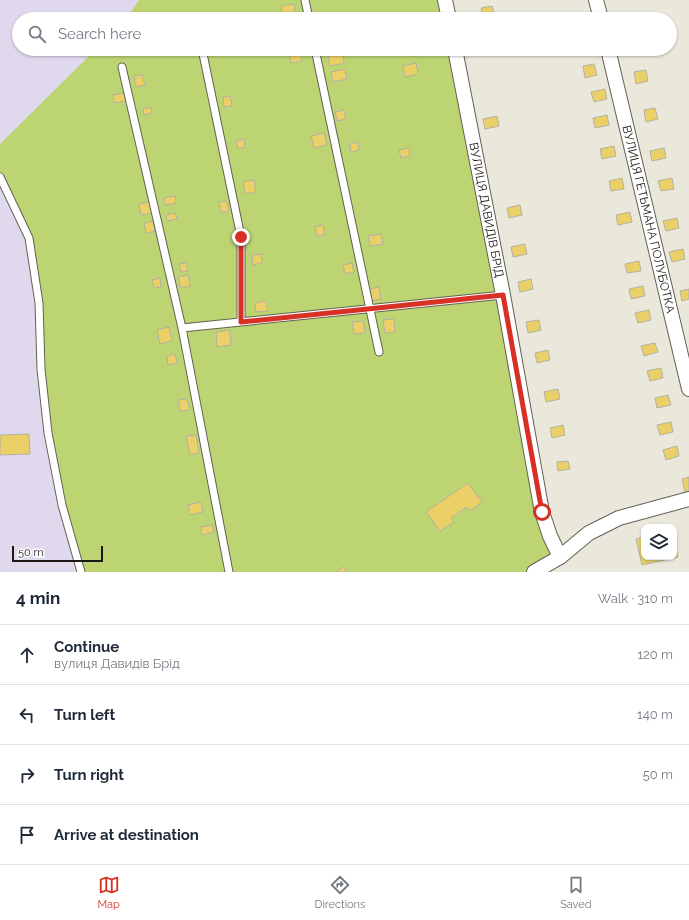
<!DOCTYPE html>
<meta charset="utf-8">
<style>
body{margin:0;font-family:Raleway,sans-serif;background:#f2f2f3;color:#1f2937}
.controls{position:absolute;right:12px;bottom:12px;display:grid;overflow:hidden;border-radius:8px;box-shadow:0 1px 3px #0004}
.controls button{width:36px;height:36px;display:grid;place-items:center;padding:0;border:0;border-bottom:1px solid #e0e1e3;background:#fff;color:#1f2937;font:20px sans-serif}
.scale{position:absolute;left:12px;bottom:10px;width:91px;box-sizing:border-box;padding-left:4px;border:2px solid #1a1914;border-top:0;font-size:11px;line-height:14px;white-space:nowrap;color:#1a1914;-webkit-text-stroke:3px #fff;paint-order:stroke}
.stop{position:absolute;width:12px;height:12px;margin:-9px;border:3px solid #d93025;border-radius:50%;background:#fff}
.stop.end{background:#d93025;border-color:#fff;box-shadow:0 1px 4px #0008}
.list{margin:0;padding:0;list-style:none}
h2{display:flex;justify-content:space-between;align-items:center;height:52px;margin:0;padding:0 16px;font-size:17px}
h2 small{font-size:13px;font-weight:400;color:#747a83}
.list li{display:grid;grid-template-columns:26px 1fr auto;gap:12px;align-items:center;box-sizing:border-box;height:60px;padding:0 16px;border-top:1px solid #e0e1e3}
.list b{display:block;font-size:15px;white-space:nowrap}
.list p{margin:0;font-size:13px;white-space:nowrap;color:#747a83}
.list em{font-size:13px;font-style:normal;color:#747a83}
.icon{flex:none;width:22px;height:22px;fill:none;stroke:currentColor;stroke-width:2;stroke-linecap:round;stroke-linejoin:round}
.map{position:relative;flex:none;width:689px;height:572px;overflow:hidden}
.search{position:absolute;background:#fff;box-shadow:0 1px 3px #0004;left:12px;right:12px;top:12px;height:44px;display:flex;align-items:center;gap:10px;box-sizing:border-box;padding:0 14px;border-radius:22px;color:#747a83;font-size:15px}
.sheet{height:292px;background:#fff}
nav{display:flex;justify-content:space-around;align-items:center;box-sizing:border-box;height:56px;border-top:1px solid #e0e1e3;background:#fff;font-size:11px;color:#747a83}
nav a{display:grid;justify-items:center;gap:2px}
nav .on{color:#d93025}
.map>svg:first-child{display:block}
</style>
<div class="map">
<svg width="689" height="572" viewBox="0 0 689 572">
<rect width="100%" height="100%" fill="#eae7db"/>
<path fill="#e0d9ee" d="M0,0H139L126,19H19V49H96L0,144Z
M0,177L29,238L81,572H0Z"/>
<path fill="#bcd472" d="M139,0H444L447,19H126Z
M96,49H452L542,512L560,557L534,572H81L48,433L39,302L29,238L0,177V144Z"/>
<path fill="#ead067" stroke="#b4b1a5" d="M294,4L296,19H283L281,6Z
M492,6L495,17L483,19L481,8Z
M288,49H299L302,61L291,63Z
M343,53L344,63L330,66L328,56Z
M416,63L418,74L405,77L403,66Z
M594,64L597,75L585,78L583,66Z
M345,69L347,79L333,82L331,72Z
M646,70L648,81L636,84L634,72Z
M142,75L145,85L136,87L134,76Z
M605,89L607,99L594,102L591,92Z
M125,93L126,101L114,103L113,95Z
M230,96L232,106L224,107L223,97Z
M151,107L152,113L144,115L143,109Z
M655,108L658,119L646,122L644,110Z
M344,110L346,119L337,121L335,112Z
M607,115L609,125L595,128L593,118Z
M497,116L499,126L485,129L483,119Z
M324,133L327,145L314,148L311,136Z
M244,139L245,147L238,149L236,141Z
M358,142L359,150L351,152L350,144Z
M614,146L616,156L602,159L600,149Z
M409,148L410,156L401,158L399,150Z
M664,148L666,158L652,161L650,151Z
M622,178L624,189L611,191L609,181Z
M672,178L674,189L661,191L658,181Z
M254,180L256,192L245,194L243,182Z
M175,196L176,203L165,205L164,198Z
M227,201L229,211L221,213L219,202Z
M150,202L152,213L141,215L139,204Z
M520,205L522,215L509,218L507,208Z
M630,212L632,222L618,225L616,215Z
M175,213L177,219L167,221L166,215Z
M677,218L679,228L666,231L663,221Z
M153,221L155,231L146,233L144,223Z
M323,225L325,235L317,236L315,227Z
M381,234L383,244L370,246L368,236Z
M525,244L527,254L513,257L511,247Z
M683,249L685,259L672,262L669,252Z
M261,254L262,263L253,265L252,255Z
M639,261L641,271L627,273L625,264Z
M186,263L188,271L181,272L179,264Z
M352,263L354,272L345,274L343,265Z
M188,275L190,286L181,288L178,277Z
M160,278L161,287L154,288L152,280Z
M531,279L533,289L520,292L518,282Z
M643,286L645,296L631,299L629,289Z
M379,287L381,299L372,301L370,289Z
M689,289V299L682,301L680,291Z
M266,301L268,311L256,312L255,303Z
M649,310L651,320L638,323L635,313Z
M394,319L395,332L385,333L383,320Z
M539,320L541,330L528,333L526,322Z
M363,321L365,333L354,334L352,322Z
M169,327L172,341L160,344L157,330Z
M230,330L231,345L217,347L216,332Z
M655,343L658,352L644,356L641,346Z
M548,350L550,360L537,363L535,353Z
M175,354L177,363L168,365L167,356Z
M661,368L663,378L650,381L647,371Z
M558,389L560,399L546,402L544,392Z
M668,395L671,405L657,408L655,398Z
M187,399L190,410L180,411L178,400Z
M671,422L673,432L660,435L657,425Z
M563,425L565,435L552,438L550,428Z
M29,434L30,454L0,455V435Z
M196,435L199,453L190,455L186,436Z
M677,446L679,456L666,460L663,450Z
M568,461L570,469L558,471L557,462Z
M689,477V495L686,496L682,479Z
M468,483L482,502L470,511L467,507L451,518L454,522L440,531L426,512Z
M201,502L203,512L190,515L188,505Z
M212,525L214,532L202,535L201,527Z
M644,537V557H674V539L678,557L642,565L636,539Z
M343,567L347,572H336Z"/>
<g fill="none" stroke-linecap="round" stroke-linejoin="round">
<g stroke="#636056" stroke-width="9">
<path id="service" d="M305,0L309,19
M195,18V19
M202,49L241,237V322
M315,49L379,352
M122,67L182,328L229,572
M0,177L29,238L39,303L41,369L48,433L62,505L81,572
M182,328L503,295"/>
</g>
<g stroke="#636056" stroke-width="16">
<g id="minor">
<path d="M445,0L449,19"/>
<path d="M596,0L601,19"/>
<path id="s1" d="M455,49L503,295L542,512L550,536L560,557"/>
<path id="s2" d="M608,49L689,389"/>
<path d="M534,572L560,557L589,533L619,518L689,499"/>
</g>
</g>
<use href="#service" stroke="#fff" stroke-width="7"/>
<use href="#minor" stroke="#fff" stroke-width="14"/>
</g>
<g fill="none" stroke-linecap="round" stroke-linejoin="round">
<path stroke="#d93025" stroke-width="5" d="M241,237V322L503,295L542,512"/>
</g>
<g text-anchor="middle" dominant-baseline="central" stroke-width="3.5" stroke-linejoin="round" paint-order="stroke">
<g font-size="12" fill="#1a1914" stroke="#fff">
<text stroke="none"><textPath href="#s1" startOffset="164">ВУЛИЦЯ ДАВИДІВ БРІД</textPath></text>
<text stroke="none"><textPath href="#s2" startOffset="175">ВУЛИЦЯ ГЕТЬМАНА ПОЛУБОТКА</textPath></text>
</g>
</g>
</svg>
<div class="controls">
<button><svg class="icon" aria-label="layers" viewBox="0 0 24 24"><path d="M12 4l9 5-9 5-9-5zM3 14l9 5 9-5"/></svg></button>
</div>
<div class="scale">50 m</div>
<div class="stop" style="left:542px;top:512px"></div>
<div class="stop end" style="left:241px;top:237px"></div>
<div class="search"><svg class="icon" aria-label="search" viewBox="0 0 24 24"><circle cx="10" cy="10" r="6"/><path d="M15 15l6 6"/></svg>Search here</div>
</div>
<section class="sheet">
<h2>4 min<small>Walk · 310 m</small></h2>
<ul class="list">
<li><svg class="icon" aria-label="ahead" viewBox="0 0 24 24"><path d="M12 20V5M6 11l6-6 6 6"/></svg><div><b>Continue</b><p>вулиця Давидів Брід</p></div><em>120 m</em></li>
<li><svg class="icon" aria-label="left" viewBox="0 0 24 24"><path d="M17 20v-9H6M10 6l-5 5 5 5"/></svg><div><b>Turn left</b></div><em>140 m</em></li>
<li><svg class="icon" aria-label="right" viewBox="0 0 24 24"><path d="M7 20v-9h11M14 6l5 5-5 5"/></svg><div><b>Turn right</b></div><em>50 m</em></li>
<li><svg class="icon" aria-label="arrive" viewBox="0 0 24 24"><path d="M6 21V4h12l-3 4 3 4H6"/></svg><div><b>Arrive at destination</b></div></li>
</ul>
</section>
<nav>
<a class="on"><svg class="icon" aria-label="map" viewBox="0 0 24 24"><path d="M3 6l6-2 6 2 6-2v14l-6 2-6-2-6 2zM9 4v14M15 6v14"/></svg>Map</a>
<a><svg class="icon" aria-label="directions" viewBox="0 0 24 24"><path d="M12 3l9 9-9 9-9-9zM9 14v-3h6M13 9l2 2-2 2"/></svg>Directions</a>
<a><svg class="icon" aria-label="saved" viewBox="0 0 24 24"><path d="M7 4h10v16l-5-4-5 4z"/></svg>Saved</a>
</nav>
